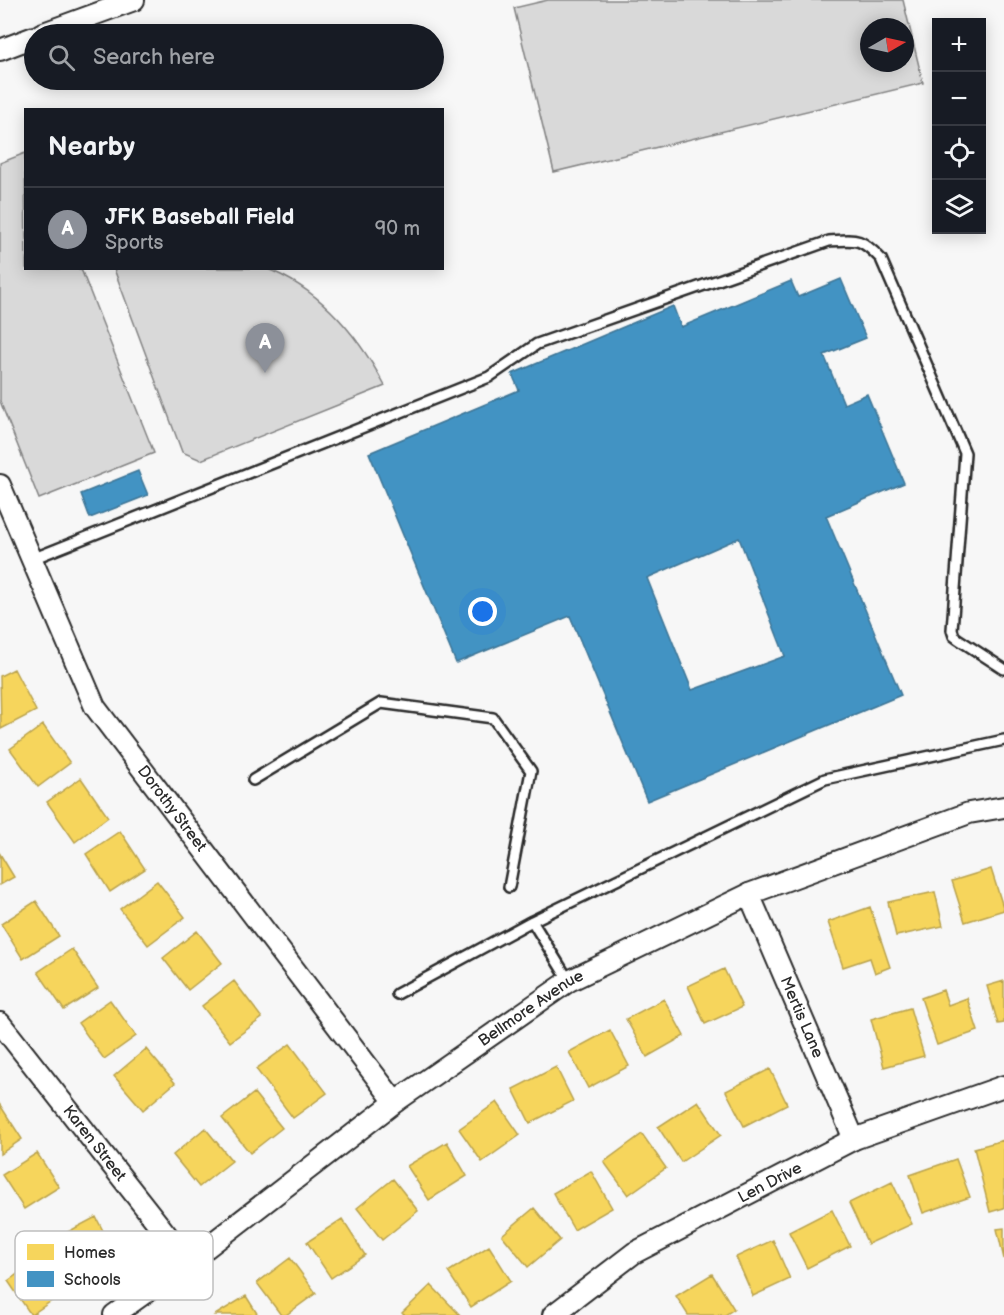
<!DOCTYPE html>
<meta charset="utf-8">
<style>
body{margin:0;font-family:"Balsamiq Sans",sans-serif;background:#20242c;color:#f1f3f6}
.controls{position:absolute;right:18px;top:18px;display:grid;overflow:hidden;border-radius:0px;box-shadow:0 3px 15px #0003}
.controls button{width:54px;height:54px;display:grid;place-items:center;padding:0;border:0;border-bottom:2px solid #363941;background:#171b24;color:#f1f3f6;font:30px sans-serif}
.compass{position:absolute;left:860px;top:18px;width:54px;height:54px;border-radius:50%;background:#171b24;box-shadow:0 3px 15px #0003;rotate:81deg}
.you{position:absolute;left:483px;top:612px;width:21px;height:21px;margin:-15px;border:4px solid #fff;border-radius:50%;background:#1a73e8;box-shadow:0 0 0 9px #1a73e833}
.badge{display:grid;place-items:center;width:39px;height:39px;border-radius:50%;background:#8c9099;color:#fff;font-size:20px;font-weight:700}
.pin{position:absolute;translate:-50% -50px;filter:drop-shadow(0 2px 3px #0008)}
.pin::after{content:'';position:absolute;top:32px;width:21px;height:18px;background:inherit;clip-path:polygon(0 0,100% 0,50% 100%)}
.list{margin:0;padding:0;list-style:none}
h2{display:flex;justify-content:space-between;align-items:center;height:78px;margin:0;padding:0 24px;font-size:26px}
h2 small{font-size:20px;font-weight:400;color:#9ea1a6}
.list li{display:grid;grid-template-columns:39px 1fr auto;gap:18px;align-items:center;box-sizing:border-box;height:84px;padding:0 24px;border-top:2px solid #363941}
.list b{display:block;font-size:22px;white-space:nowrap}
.list p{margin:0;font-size:20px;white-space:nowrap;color:#9ea1a6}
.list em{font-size:20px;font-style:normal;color:#9ea1a6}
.icon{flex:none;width:33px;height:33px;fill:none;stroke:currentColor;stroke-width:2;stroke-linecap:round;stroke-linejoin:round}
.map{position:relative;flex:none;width:1004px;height:1315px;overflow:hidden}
.search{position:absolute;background:#171b24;box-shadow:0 3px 15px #0003;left:24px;top:24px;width:420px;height:66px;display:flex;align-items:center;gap:15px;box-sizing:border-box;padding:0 21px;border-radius:33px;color:#9ea1a6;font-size:22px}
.panel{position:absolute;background:#171b24;box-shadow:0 3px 15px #0003;left:24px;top:108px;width:420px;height:162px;border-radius:0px}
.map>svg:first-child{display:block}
</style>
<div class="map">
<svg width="1004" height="1315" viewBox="0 0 1004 1315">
<rect width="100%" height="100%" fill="#f7f7f7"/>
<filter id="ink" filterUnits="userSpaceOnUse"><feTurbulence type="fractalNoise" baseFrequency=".0167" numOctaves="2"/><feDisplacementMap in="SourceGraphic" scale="12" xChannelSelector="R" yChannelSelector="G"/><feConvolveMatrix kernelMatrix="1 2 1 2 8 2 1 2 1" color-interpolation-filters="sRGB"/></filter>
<g filter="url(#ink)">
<path fill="#d9d9d9" stroke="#828282" stroke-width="1.5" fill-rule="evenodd" d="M548,0H903L923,83L554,172L514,8ZM869,27H905V63H869Z
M25,153L26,268L81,269L154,453L39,499L0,401V163Z
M117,268H265C321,289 358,335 385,386L201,460L182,452L114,269Z"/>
<path fill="#f6d55c" stroke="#b9a24d" stroke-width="1.5" d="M14,669L36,711L1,729L0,676Z
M43,725L70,763L38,787L10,749Z
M81,778L108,817L75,842L47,802Z
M120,831L145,869L110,892L86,854Z
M0,854L14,877L0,885Z
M991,869L1004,910L965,922L952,881Z
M157,881L185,917L148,945L120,909Z
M935,892L943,926L896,936L888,902Z
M36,901L59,936L23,959L1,924Z
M870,907L890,967L875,973L870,958L843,967L828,922Z
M197,931L222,963L188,990L163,958Z
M72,949L98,988L64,1010L38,972Z
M724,969L742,1007L705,1024L688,986Z
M234,981L262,1018L230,1042L202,1006Z
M1004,981V1023L998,1024L987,986Z
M943,990L948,1005L967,998L978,1031L937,1045L921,998Z
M664,999L684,1036L647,1057L626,1019Z
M110,1000L136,1036L104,1059L78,1023Z
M910,1008L924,1056L884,1067L871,1019Z
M610,1030L629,1066L588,1088L569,1052Z
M290,1044L327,1093L293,1118L256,1069Z
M146,1049L175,1083L143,1110L114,1076Z
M556,1067L573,1101L530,1123L513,1089Z
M770,1069L787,1104L744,1126L726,1091Z
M254,1093L282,1128L250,1153L222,1118Z
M698,1101L721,1135L681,1162L658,1127Z
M497,1102L520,1135L482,1162L459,1129Z
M0,1105L22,1139L0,1154Z
M205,1128L232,1161L199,1187L173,1155Z
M642,1134L666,1168L628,1195L604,1162Z
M1004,1140V1208L990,1212L974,1148Z
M447,1142L467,1176L429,1200L407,1166Z
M37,1153L59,1187L24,1209L2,1175Z
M956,1159L970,1197L923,1213L910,1175Z
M591,1171L612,1208L574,1230L553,1193Z
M393,1179L418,1211L382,1240L357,1208Z
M892,1182L912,1224L868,1244L849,1203Z
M534,1208L560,1240L528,1267L502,1235Z
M832,1210L850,1246L807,1268L789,1232Z
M96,1217L117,1258L81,1277L60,1236Z
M342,1219L365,1255L331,1278L307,1242Z
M1004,1228V1259L997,1229Z
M773,1240L790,1279L753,1296L736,1257Z
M489,1246L511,1281L471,1307L448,1272Z
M45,1254L69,1289L31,1315L8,1281Z
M290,1258L316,1293L286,1315H281L257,1283Z
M712,1274L734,1309L725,1315H688L676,1296Z
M431,1285L460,1315H404L402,1313Z
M246,1296L258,1315H215Z"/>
<path fill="#4393c3" stroke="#3c7495" stroke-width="1.5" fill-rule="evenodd" d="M841,279L866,338L824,355L844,404L867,394L904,483L826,516L901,695L647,801L570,616L456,663L369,453L519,390L512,374L673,306L681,327L791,281L798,297ZM739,538L785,656L692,690L647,578Z
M138,471L148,495L90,518L81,494Z"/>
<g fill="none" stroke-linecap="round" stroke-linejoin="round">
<g stroke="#2b2b2b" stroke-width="14">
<path id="service" d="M32,559L489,377L537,344L829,241C858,239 861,238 881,259L965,453L952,630L954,636L958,639L1004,669
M253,780L381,703L493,718L531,771L509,887
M532,921L569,981
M397,994L532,921L825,779L1004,740"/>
</g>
<g stroke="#2b2b2b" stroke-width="24">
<g id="minor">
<path d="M41,34L134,0"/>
<path d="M0,50L34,37"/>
<path id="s1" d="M0,485L95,707L395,1102"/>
<path id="s2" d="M749,894L854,1139"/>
<path id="s3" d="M0,1023L188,1262"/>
<path id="s4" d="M114,1315L188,1262L395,1102L569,981L749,894L969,813L1004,807"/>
<path id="s5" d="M553,1315L634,1253L854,1139L1004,1086"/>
</g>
</g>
<use href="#service" stroke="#fff" stroke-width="9"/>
<use href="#minor" stroke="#fff" stroke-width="20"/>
</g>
</g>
<g text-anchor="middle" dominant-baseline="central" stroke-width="6" stroke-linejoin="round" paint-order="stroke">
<g font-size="16" fill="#2b2b2b" stroke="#fff">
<text stroke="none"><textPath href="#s1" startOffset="369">Dorothy Street</textPath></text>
<text stroke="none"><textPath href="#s4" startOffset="518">Bellmore Avenue</textPath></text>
<text stroke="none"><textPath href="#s2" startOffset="134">Mertis Lane</textPath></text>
<text stroke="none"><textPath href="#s3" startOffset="153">Karen Street</textPath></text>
<text stroke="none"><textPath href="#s5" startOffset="255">Len Drive</textPath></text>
</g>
</g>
<rect x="15" y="1231" width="198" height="69" rx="9" fill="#fff" stroke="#bfbfbf" stroke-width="1.5"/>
<rect x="27" y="1244" width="27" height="16" fill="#f6d55c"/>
<rect x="27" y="1271" width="27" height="16" fill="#4393c3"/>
<g font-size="16" fill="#2b2b2b">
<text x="64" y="1258">Homes</text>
<text x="64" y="1285">Schools</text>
</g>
</svg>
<div class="controls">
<button>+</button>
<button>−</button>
<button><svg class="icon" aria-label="locate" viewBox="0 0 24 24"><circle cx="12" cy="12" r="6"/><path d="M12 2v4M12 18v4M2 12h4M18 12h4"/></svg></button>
<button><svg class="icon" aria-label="layers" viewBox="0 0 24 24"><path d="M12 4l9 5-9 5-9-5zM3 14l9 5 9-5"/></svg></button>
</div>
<svg class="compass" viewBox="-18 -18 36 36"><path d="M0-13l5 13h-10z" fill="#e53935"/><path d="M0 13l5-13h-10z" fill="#9ea1a6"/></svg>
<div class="you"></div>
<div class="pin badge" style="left:265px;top:373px">A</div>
<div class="search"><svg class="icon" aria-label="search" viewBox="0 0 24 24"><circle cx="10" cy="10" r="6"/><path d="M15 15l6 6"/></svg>Search here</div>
<section class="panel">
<h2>Nearby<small></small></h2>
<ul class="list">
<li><span class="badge">A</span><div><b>JFK Baseball Field</b><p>Sports</p></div><em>90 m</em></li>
</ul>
</section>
</div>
